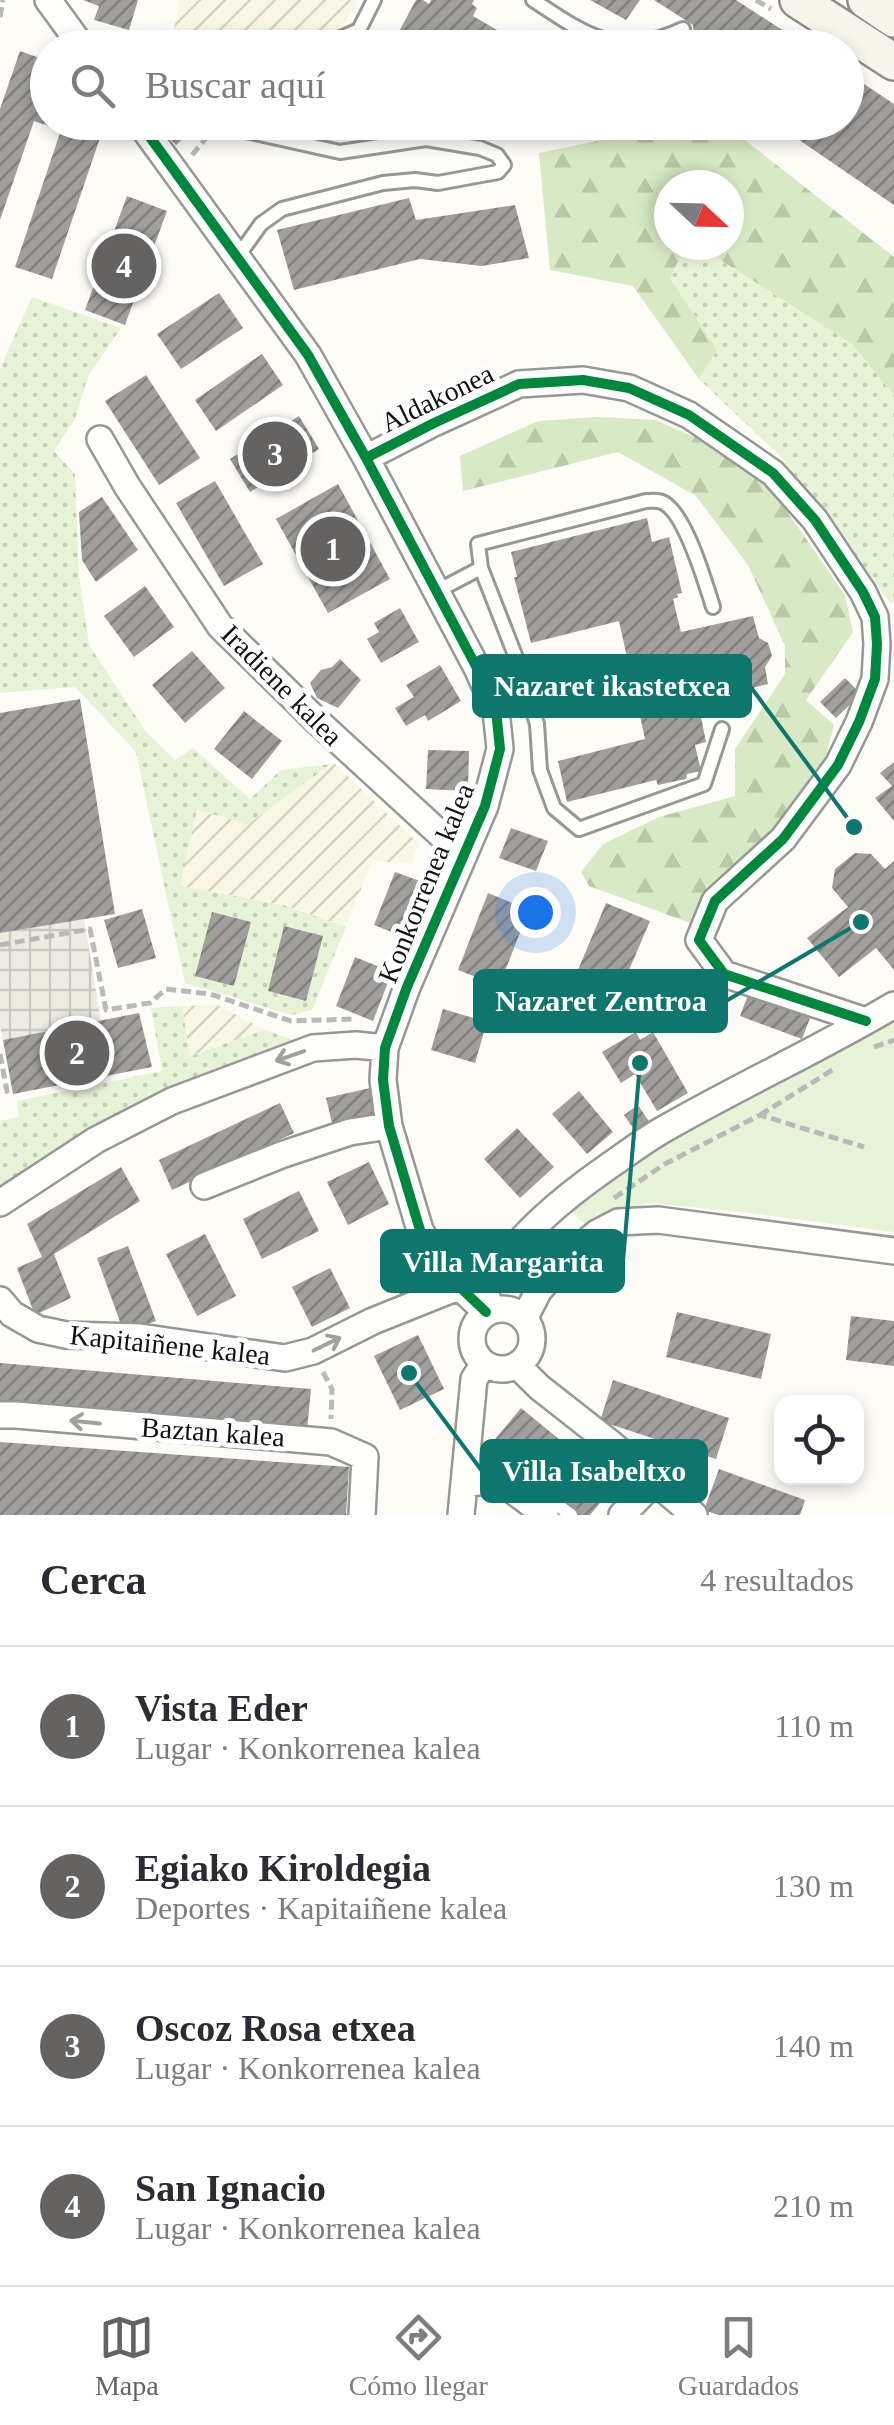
<!DOCTYPE html>
<html lang="es">
<meta charset="utf-8">
<style>
body{margin:0;font-family:"Times New Roman",serif;background:#f7f7f7;color:#2b2b33}
.controls{position:absolute;right:30px;bottom:30px;display:grid;overflow:hidden;border-radius:20px;box-shadow:0 5px 15px #0003}
.controls button{width:90px;height:90px;display:grid;place-items:center;padding:0;border:0;border-bottom:2px solid #e1e1e2;background:#fff;color:#2b2b33;font:50px sans-serif}
.compass{position:absolute;left:654px;top:170px;width:90px;height:90px;border-radius:50%;background:#fff;box-shadow:0 5px 15px #0003;rotate:112deg}
.you{position:absolute;left:535px;top:912px;width:35px;height:35px;margin:-25px;border:8px solid #fff;border-radius:50%;background:#1a73e8;box-shadow:0 0 0 15px #1a73e833}
.badge{display:grid;place-items:center;width:65px;height:65px;border-radius:50%;background:#646362;color:#fff;font-size:32px;font-weight:700}
.pin{position:absolute;translate:-50% -50%;border:5px solid #fff;box-shadow:0 2px 10px #0006}
.list{margin:0;padding:0;list-style:none}
h2{display:flex;justify-content:space-between;align-items:center;height:130px;margin:0;padding:0 40px;font-size:42px}
h2 small{font-size:32px;font-weight:400;color:#7c7c81}
.list li{display:grid;grid-template-columns:65px 1fr auto;gap:30px;align-items:center;box-sizing:border-box;height:160px;padding:0 40px;border-top:2px solid #e1e1e2}
.list b{display:block;font-size:38px;white-space:nowrap}
.list p{margin:0;font-size:32px;white-space:nowrap;color:#7c7c81}
.list em{font-size:32px;font-style:normal;color:#7c7c81}
.icon{flex:none;width:55px;height:55px;fill:none;stroke:currentColor;stroke-width:2;stroke-linecap:round;stroke-linejoin:round}
.map{position:relative;flex:none;width:894px;height:1515px;overflow:hidden}
.search{position:absolute;background:#fff;box-shadow:0 5px 15px #0003;left:30px;right:30px;top:30px;height:110px;display:flex;align-items:center;gap:25px;box-sizing:border-box;padding:0 35px;border-radius:55px;color:#7c7c81;font-size:38px}
.sheet{height:770px;background:#fff}
nav{display:flex;justify-content:space-around;align-items:center;box-sizing:border-box;height:140px;border-top:2px solid #e1e1e2;background:#fff;font-size:28px;color:#7c7c81}
nav a{display:grid;justify-items:center;gap:5px}
nav .on{color:#646362}
.map>svg:first-child{display:block}
</style>
<div class="map">
<svg width="894" height="1515" viewBox="0 0 894 1515">
<defs>
<pattern id="farmland-furrows" width="10" height="10" patternUnits="userSpaceOnUse" patternTransform="scale(2.5)"><rect width="10" height="10" fill="#f9f7e4"/><path d="M-1 1l2-2M0 10L10 0M9 11l2-2" fill="none" stroke="#d4d3c3"/></pattern>
<pattern id="grass-dots" width="8" height="8" patternUnits="userSpaceOnUse" patternTransform="scale(2.5)"><rect width="8" height="8" fill="#e7f3d7"/><path d="M2 2h.1M6 6h.1" fill="none" stroke="#c5cfb8" stroke-width="1.8" stroke-linecap="round"/></pattern>
<pattern id="forest-firs" width="22" height="20" patternUnits="userSpaceOnUse" patternTransform="scale(2.5)"><rect width="22" height="20" fill="#d8eac5"/><path d="M5 1l3.5 6h-7zM16 11l3.5 6h-7z" fill="#b8c8a8"/></pattern>
<pattern id="plaza-grid" width="8" height="8" patternUnits="userSpaceOnUse" patternTransform="scale(2.5)"><rect width="8" height="8" fill="#edebe2"/><path d="M0 4h8M4 0v8" fill="none" stroke="#cac8c1"/></pattern>
<pattern id="building-hatch" width="6" height="6" patternUnits="userSpaceOnUse" patternTransform="scale(2.5)"><rect width="6" height="6" fill="#a19f9c"/><path d="M-1 1l2-2M0 6l6-6M5 7l2-2" fill="none" stroke="#82807e"/></pattern>
</defs>
<rect width="100%" height="100%" fill="#fdfcf7"/>
<path fill="url(#farmland-furrows)" d="M180,0H357L355,8L338,31L294,41L275,47H170Z
M333,762L419,844L411,863L372,861L346,927L283,905L179,887L197,810L248,824Z
M218,1005L265,1030L189,1056L182,1006Z"/>
<path fill="url(#grass-dots)" d="M686,245H697L852,344L894,395V602L891,604L783,459L699,379L717,350L670,278Z
M32,297L121,328L88,376L75,419L54,451L75,474L79,576L89,645L146,732L175,760L193,748L250,799L281,770L331,764L248,824L197,810L180,886L283,905L346,927L312,1010L291,1015L185,983L136,752L75,687L0,693V369Z
M182,1006L190,1056L265,1030L299,1042L0,1188V1121L19,1117L17,1101L162,1071L151,1008Z"/>
<path fill="url(#forest-firs)" d="M611,123H733L732,130L894,257V395L852,344L697,245H729V185H669V245H686L670,278L717,350L699,379L633,286L550,270L539,153L602,140Z
M597,417L656,420L696,438L768,484L845,595L853,632L806,700L834,725L825,760L782,820L710,895L693,924L589,886L581,872L603,844L659,817L735,796V749L785,674V646L748,565L696,496L618,452L463,491L460,456L538,421Z"/>
<path fill="#e7f3d7" d="M894,1021V1232L742,1212L647,1203L615,1215L590,1228L570,1211C629,1164 693,1128 758,1091C802,1066 847,1039 894,1021Z"/>
<path fill="url(#plaza-grid)" d="M84,919L101,1021L3,1040L0,1025V933Z"/>
<path fill="url(#building-hatch)" d="M83,0H138L129,30L94,20L99,6Z
M416,0H423L429,4L431,0H474L472,4L477,8L473,16L497,30L488,48H413L396,37Z
M590,0H640L626,20Z
M654,0H736L810,48H701L695,44L693,25Z
M20,51L48,61V122H74L102,132L52,279L15,267L61,130L34,121L0,220V109Z
M846,72L894,104V205L773,122H846Z
M156,122H195L198,126L176,145Z
M127,196L167,211L125,325L85,310Z
M409,198L416,220L515,205L529,258L482,266L420,259L294,290L277,230Z
M219,293L243,328L181,369L157,334Z
M262,354L283,385L216,431L195,400Z
M146,375L200,458L159,485L105,401Z
M299,416L319,449L250,492L230,459Z
M215,481L263,564L224,586L176,503Z
M338,484L390,579L328,613L276,519Z
M102,497L138,550L96,582L82,560L79,512Z
M647,518L652,542L669,537L682,593L677,594L678,597L673,599L681,632L753,616L759,638L768,643L772,656L765,667L768,684L698,702L706,742L695,745L701,771L687,774L686,779L658,785L656,780L567,802L558,761L645,739L619,621L531,643L514,577H517L511,552Z
M145,586L174,627L134,657L104,616Z
M400,608L419,642L381,663L367,639L379,632L374,623Z
M192,651L225,688L185,723L152,685Z
M340,659L361,680L338,708L317,698L310,683L321,670L332,667Z
M440,665L461,701L428,721L425,715L406,726L395,708L414,697L406,685Z
M845,678L861,694L836,718L820,702Z
M80,699L115,914L0,933V713Z
M244,711L282,741L252,779L214,749Z
M428,750L469,751L468,791L426,789Z
M894,762V821L875,798L892,786L880,773Z
M511,828L548,841L536,871L499,858Z
M855,853L871,854L885,869L894,861V970L876,948L839,977L807,938L848,907L832,888L835,869Z
M395,872L428,884L409,939L374,925Z
M488,893L529,910L499,986L458,970Z
M606,903L650,921L611,1012L568,994Z
M142,909L156,958L118,968L104,920Z
M212,912L251,922L234,986L195,976Z
M284,926L323,936L306,1001L268,991Z
M355,957L392,972L373,1021L336,1006Z
M751,987L813,1010L802,1039L740,1016Z
M443,1009L487,1022L475,1063L431,1050Z
M139,1013L152,1067L13,1094L3,1040Z
M636,1032L640,1040L653,1032L688,1093L657,1111L635,1074L621,1083L602,1052Z
M370,1088L377,1117L333,1127L326,1098Z
M579,1091L613,1132L587,1154L552,1114Z
M280,1103L294,1133L172,1190L159,1160Z
M638,1105L650,1123L636,1132L624,1115Z
M517,1128L554,1167L520,1198L484,1159Z
M369,1162L389,1204L348,1225L327,1182Z
M121,1167L140,1201L54,1254L71,1298L35,1315L17,1268L42,1257L27,1224Z
M299,1191L319,1231L262,1259L243,1219Z
M482,1231L502,1254L474,1279L454,1256Z
M205,1234L236,1296L197,1316L166,1254Z
M420,1237L442,1281L403,1301L381,1256Z
M128,1246L156,1321L124,1333L97,1258Z
M330,1268L350,1308L312,1327L292,1287Z
M677,1312L771,1334L761,1379L666,1357Z
M851,1316L894,1321V1366L846,1360Z
M418,1335L444,1389L400,1410L374,1356Z
M0,1363L311,1389L307,1430L0,1405Z
M613,1380L729,1418L716,1459L600,1421Z
M521,1408L615,1485L590,1515H579L492,1443Z
M0,1442L349,1467L346,1515H0Z
M719,1469L805,1500L800,1515H718L704,1510Z"/>
<g fill="none" stroke-linecap="round" stroke-linejoin="round">
<g stroke="#979795" stroke-width="18">
<path id="lane" d="M533,0C587,36 619,59 683,29
M313,48L327,44L359,30L374,0
M232,122L241,130L340,152L426,139L480,148L497,155L504,165L498,172L438,183L415,180L383,183L282,209L261,224L238,256
M437,591L481,568
M713,607C706,585 685,511 662,502C657,500 651,501 646,501L478,544L481,568L515,655L537,724L540,770L554,808L579,829L704,784L722,729
M506,1467L571,1515"/>
</g>
<g stroke="#979795" stroke-width="30">
<path id="street" d="M48,0L83,48
M139,122L308,355L366,458L478,670L496,710L500,749L485,806L407,987L385,1048L383,1080L389,1126L420,1230L445,1273L486,1312
M100,439L127,486L220,626L318,722L463,855
M366,458L434,423L519,384L583,380L629,388L689,415L773,473L815,520L863,592L875,617L877,644L875,679L859,722L838,765L783,839L715,901L699,940L724,974L866,1021
M204,1186L281,1155L350,1132L389,1126
M0,1203L96,1140L172,1101L313,1048L356,1045L385,1048
M0,1300L12,1314L38,1329L66,1335L140,1337L285,1358L313,1351L373,1321L458,1287
M472 1339a30 30 0 1 1 60 0a30 30 0 1 1-60 0Z
M490,1310L485,1288C516,1237 560,1200 609,1166C628,1153 646,1139 666,1128C741,1085 820,1049 894,1005
M524,1319L539,1290L572,1254L597,1233L618,1222L658,1220L894,1251
M517,1365L539,1387L609,1442L694,1515
M0,1415H16L331,1442L365,1457L362,1515
M465,1485C502,1473 516,1494 545,1515
M461,1515L474,1379L484,1364
M622,1515L654,1482"/>
</g>
<g stroke="#8e8d8b" stroke-width="40">
<path id="secondary" d="M798,0L894,62
M866,0L894,19"/>
</g>
<path stroke="#b9b9b8" stroke-width="5" stroke-dasharray="10 5" stroke-linecap="butt" d="M756,0L771,9
M0,17L3,0
M192,155L217,125
M0,945L90,929L106,1010L150,1003L166,989L210,994L291,1021L355,1019
M874,1047L894,1040
M0,1054L7,1091L0,1092
M760,1115L834,1069
M614,1198L665,1164L760,1115L864,1147
M323,1372L332,1389L331,1419"/>
<use href="#lane" stroke="#fffffe" stroke-width="12"/>
<use href="#street" stroke="#fffffe" stroke-width="25"/>
<use href="#secondary" stroke="#f6f4eb" stroke-width="35"/>
<g stroke="#fff" stroke-width="16">
<path id="cycleway" d="M139,122L308,355L366,458L478,670L496,710L500,749L485,806L407,987L385,1048L383,1080L389,1126L420,1230L445,1273L486,1312
M366,458L434,423L519,384L583,380L629,388L689,415L773,473L815,520L863,592L875,617L877,644L875,679L859,722L838,765L783,839L715,901L699,940L724,974L866,1021"/>
</g>
<use href="#cycleway" stroke="#00873e" stroke-width="10"/>
</g>
<defs><path id="oneway-shaft" d="M-6 0H5M1.5-3L5.5 0L1.5 3" fill="none" stroke-width="1.6" stroke-linecap="round" stroke-linejoin="round" transform="scale(2.5)"/></defs>
<g stroke="#a0a09f">
<use href="#oneway-shaft" transform="translate(290 1056) rotate(161)"/>
<use href="#oneway-shaft" transform="translate(327 1344) rotate(-26)"/>
<use href="#oneway-shaft" transform="translate(85 1422) rotate(-174)"/>
</g>
<g text-anchor="middle" dominant-baseline="central" stroke-width="10" stroke-linejoin="round" paint-order="stroke">
<g font-size="28" fill="#111" stroke="#fff">
<text transform="translate(437 398) rotate(-26)">Aldakonea</text>
<text transform="translate(282 685) rotate(45)">Iradiene kalea</text>
<text transform="translate(426 883) rotate(-68)">Konkorrenea kalea</text>
<text transform="translate(170 1345) rotate(6)">Kapitaiñene kalea</text>
<text transform="translate(213 1432) rotate(4)">Baztan kalea</text>
</g>
</g>
<path fill="none" stroke="#0f766e" stroke-width="4" d="M854 827L750 686M861 922L726 1001M640 1063L623 1261M409 1373L482 1471"/>
<g fill="#0f766e" stroke="#fff" stroke-width="4">
<circle cx="854" cy="827" r="10"/>
<circle cx="861" cy="922" r="10"/>
<circle cx="640" cy="1063" r="10"/>
<circle cx="409" cy="1373" r="10"/>
</g>
<g fill="#0f766e" stroke="#0f766e" stroke-width="4">
<rect x="474" y="656" width="276" height="60" rx="10"/>
<rect x="475" y="971" width="251" height="60" rx="10"/>
<rect x="382" y="1231" width="241" height="60" rx="10"/>
<rect x="482" y="1441" width="224" height="60" rx="10"/>
</g>
<g font-size="30" text-anchor="middle" font-weight="bold" fill="#fff">
<text x="612" y="696">Nazaret ikastetxea</text>
<text x="601" y="1011">Nazaret Zentroa</text>
<text x="503" y="1272">Villa Margarita</text>
<text x="594" y="1481">Villa Isabeltxo</text>
</g>
</svg>
<div class="controls">
<button><svg class="icon" aria-label="locate" viewBox="0 0 24 24"><circle cx="12" cy="12" r="6"/><path d="M12 2v4M12 18v4M2 12h4M18 12h4"/></svg></button>
</div>
<svg class="compass" viewBox="-18 -18 36 36"><path d="M0-13l5 13h-10z" fill="#e53935"/><path d="M0 13l5-13h-10z" fill="#7c7c81"/></svg>
<div class="you"></div>
<div class="pin badge" style="left:333px;top:549px">1</div>
<div class="pin badge" style="left:77px;top:1053px">2</div>
<div class="pin badge" style="left:275px;top:454px">3</div>
<div class="pin badge" style="left:124px;top:266px">4</div>
<div class="search"><svg class="icon" aria-label="search" viewBox="0 0 24 24"><circle cx="10" cy="10" r="6"/><path d="M15 15l6 6"/></svg>Buscar aquí</div>
</div>
<section class="sheet">
<h2>Cerca<small>4 resultados</small></h2>
<ul class="list">
<li><span class="badge">1</span><div><b>Vista Eder</b><p>Lugar · Konkorrenea kalea</p></div><em>110 m</em></li>
<li><span class="badge">2</span><div><b>Egiako Kiroldegia</b><p>Deportes · Kapitaiñene kalea</p></div><em>130 m</em></li>
<li><span class="badge">3</span><div><b>Oscoz Rosa etxea</b><p>Lugar · Konkorrenea kalea</p></div><em>140 m</em></li>
<li><span class="badge">4</span><div><b>San Ignacio</b><p>Lugar · Konkorrenea kalea</p></div><em>210 m</em></li>
</ul>
</section>
<nav>
<a class="on"><svg class="icon" aria-label="map" viewBox="0 0 24 24"><path d="M3 6l6-2 6 2 6-2v14l-6 2-6-2-6 2zM9 4v14M15 6v14"/></svg>Mapa</a>
<a><svg class="icon" aria-label="directions" viewBox="0 0 24 24"><path d="M12 3l9 9-9 9-9-9zM9 14v-3h6M13 9l2 2-2 2"/></svg>Cómo llegar</a>
<a><svg class="icon" aria-label="saved" viewBox="0 0 24 24"><path d="M7 4h10v16l-5-4-5 4z"/></svg>Guardados</a>
</nav>
